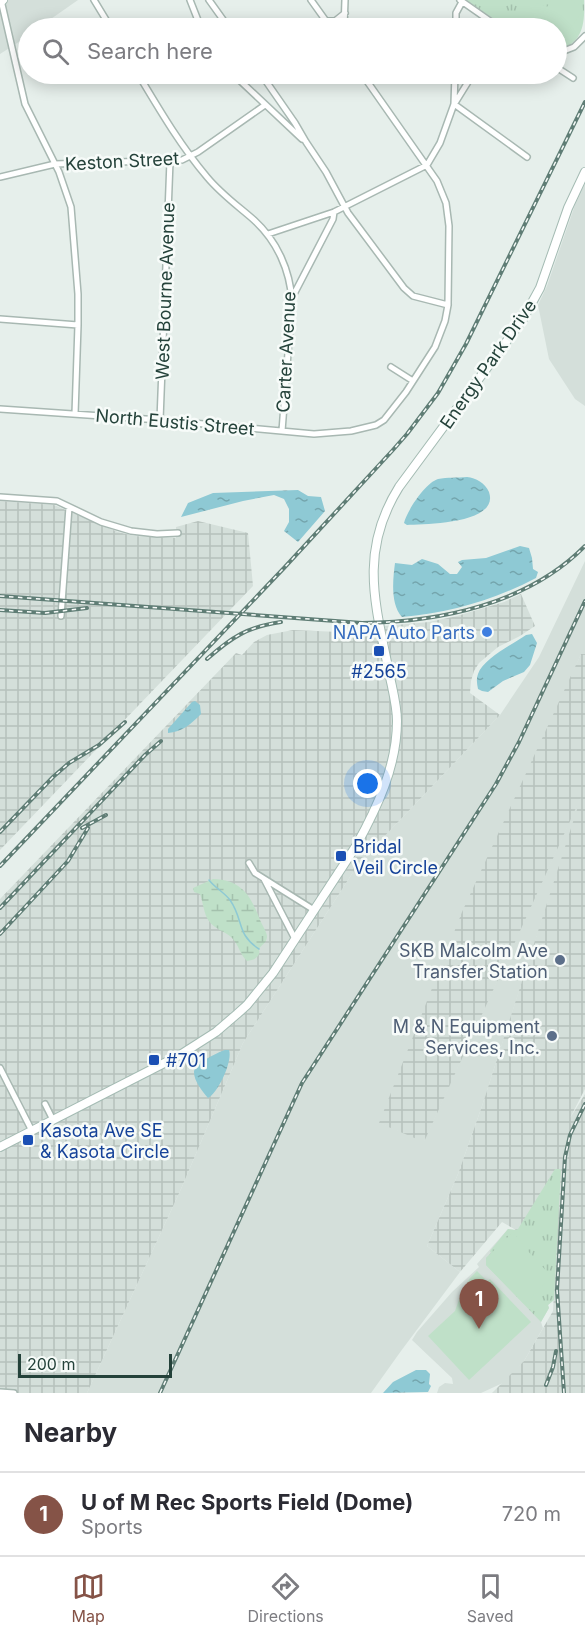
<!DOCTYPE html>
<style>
body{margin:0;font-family:Inter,sans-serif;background:#f7f7f7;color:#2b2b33}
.scale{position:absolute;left:18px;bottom:15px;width:154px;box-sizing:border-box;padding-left:6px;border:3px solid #24423a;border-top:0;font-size:16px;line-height:21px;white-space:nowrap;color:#24423a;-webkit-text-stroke:4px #f7fbf9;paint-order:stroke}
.you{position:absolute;left:368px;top:784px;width:21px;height:21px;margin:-15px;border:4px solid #fff;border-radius:50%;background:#1a73e8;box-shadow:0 0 0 9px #1a73e833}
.badge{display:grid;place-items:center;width:39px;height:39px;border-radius:50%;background:#855347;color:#fff;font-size:20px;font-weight:700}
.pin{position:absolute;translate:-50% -50px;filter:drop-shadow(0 2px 3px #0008)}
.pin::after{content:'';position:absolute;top:32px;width:21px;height:18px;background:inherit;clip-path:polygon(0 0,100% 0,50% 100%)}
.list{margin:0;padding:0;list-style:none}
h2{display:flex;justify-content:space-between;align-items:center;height:78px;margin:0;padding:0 24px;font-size:26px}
h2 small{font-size:20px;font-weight:400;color:#7c7c81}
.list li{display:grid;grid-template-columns:39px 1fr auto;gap:18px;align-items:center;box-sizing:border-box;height:84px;padding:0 24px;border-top:2px solid #e1e1e2}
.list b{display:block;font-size:22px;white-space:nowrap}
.list p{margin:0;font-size:20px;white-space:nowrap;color:#7c7c81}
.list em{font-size:20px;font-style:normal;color:#7c7c81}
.icon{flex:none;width:33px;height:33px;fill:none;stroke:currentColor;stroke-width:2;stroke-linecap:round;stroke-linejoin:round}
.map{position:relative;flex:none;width:585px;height:1393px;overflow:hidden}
.search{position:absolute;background:#fff;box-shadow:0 3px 15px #0003;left:18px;right:18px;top:18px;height:66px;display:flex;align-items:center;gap:15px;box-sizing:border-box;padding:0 21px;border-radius:33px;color:#7c7c81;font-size:22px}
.sheet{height:162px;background:#fff}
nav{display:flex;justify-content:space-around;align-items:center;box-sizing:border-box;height:84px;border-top:2px solid #e1e1e2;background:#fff;font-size:16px;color:#7c7c81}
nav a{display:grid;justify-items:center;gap:3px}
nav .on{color:#855347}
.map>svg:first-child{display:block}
</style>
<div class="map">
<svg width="585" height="1393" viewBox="0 0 585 1393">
<defs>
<pattern id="industrial-grid" width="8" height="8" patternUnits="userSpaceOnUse" patternTransform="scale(1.5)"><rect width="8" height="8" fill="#d4dfda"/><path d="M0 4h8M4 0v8" fill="none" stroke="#b6c1bc"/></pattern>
<pattern id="grass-tufts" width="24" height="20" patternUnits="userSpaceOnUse" patternTransform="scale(1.5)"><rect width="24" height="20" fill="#bfe0c8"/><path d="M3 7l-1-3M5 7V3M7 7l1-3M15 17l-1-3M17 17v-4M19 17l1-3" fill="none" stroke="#a4c1ad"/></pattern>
<pattern id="wetland-marsh" width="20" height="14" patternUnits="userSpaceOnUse" patternTransform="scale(1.5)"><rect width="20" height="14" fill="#bfe0c8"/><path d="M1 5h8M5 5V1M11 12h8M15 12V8" fill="none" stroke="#a4c1ad"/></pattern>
<pattern id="water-ripples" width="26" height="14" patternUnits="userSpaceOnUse" patternTransform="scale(1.5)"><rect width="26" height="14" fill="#8ec9d4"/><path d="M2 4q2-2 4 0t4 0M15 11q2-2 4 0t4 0" fill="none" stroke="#74a5ad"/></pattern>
</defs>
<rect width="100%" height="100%" fill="#e6efeb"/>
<path fill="#d4dfda" d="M0,0H78L38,28H28V36L0,54Z
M585,184V406L575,399L549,359L538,305L547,286L575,205Z
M585,561V654H581L380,1123L424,1141L585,787L482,1106L458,1174L427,1246L460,1272L401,1351L371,1393H87L181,1189L243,1043L359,863L500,715L539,657Z
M508,1229L516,1230L556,1273L554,1300L548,1305L549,1308L541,1322L543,1328L524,1361L505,1382L481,1393H437L439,1387L445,1383L453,1384L452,1378L412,1340L417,1332L452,1292L479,1267L477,1264Z"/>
<path fill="url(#industrial-grid)" d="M0,501L54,505L118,532L134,536L176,538V527L198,521L248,533L253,586L0,850Z
M521,594L535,626L520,636L498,647L479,663L474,671L471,681L470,693L500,715L359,863L243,1043L181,1189L87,1393H0V899L236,653L242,655L254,642L267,635L293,630L362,633L385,626L429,622L457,616L504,602Z
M581,654H585V1089L570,1118L585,1094V1393H492L524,1361L553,1311L555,1273L516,1230L502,1222L460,1272L427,1246L458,1174L482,1106L581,797L424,1142L379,1123L462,912Z"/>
<path fill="url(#grass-tufts)" d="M466,0H584C585,25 583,43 557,51L556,28H507Z
M555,1169H561L554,1300L548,1305L549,1308L541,1322L486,1265V1258L491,1253L490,1251L508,1229L515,1230L518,1229Z"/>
<path fill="url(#wetland-marsh)" d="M213,879C242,880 251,896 260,920C262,925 267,932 267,937C266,944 262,944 259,949C259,951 260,952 259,954C257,959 252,960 247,961C240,955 239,945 232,938C225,931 214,929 209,921C204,915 203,902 200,894L194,892L193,888Z"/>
<path fill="#bfe0c8" d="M551,0H571L582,6L583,10L567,34L558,31L557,36L556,28H521L520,26L537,3L547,7Z
M513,1232L519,1239L525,1248L552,1277L524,1304L486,1265V1258Z
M477,1271L487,1281L490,1279L531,1322L469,1380L428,1336L455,1311L461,1294L470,1278Z"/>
<path fill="url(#water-ripples)" d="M467,477C476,478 485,483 489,492C500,524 425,524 407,525L404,523C407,511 425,483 438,479C447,477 458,478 467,477Z
M298,490L308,496L321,497L325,511L298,542L284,531L289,522V509L284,499L274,495L243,501L181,517L188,503L213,493Z
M520,546L529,548L532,558L533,569L538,572L536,578C494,600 449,613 402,617C390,604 393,579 395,563L412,565L422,559L438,564L450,574H457L462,567L458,562L462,560L486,558Z
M532,634L537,643L530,665L524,672L503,681L488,692L482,691L478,689C477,684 476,679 478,674C483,659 513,644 526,635Z
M195,701L200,705L201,714C191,724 182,732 168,733V729L192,702Z
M225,1050H229C233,1061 218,1093 208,1098C202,1091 194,1081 194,1072C194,1064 218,1052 225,1050Z
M416,1370H426L430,1374L429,1384L431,1386L428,1392L383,1393L393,1382Z"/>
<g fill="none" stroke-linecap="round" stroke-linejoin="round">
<path stroke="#8ec9d4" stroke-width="1.5" d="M209,880C215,888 224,892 230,900C244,920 236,934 259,949"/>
<g stroke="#a8b8b2" stroke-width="8">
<path id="street" d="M1,0L25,104L59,172L71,207L78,294V325L75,414
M94,0L111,28
M190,0L201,28
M209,0L229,28
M311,0L331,28
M460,0L500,28
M325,21H335L345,13
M344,28L345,0
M456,28V13L462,2
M556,54L574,47L585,36
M556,67L573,78
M138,74C159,109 180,145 207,177C221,194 238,206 254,220C277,241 290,270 292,301L282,431
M233,74L302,139
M261,74L295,123L306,142L326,172L348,213L404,288L413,296L448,305
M455,103L473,74
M454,104L527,157
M0,177L55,164L182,160L198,152L265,105
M268,234L334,212L427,165L440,143L454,104L455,74
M293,296L333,219L334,212
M0,319L78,325
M391,367L413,381
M0,409L160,420L314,434L351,431L376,425L384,420L406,392L435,347L445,321L448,305L449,226L446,203L437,181L362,74
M160,420L170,161
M0,497L57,501L101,522L131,531L157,534L178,533
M61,616L69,507
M249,863L255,873L314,910
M264,879L295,939
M0,1068L32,1131
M45,1104L53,1120
M0,1392L14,1393"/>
</g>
<g stroke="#a4bbb3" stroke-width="10">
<path id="secondary" d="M0,3L3,0
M0,1147L180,1055L216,1032L237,1014L247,1005L273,973L356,846C377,808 397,766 397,721C397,705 392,688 389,672C375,603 359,551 399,487L523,319L540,288L568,208L585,172"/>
</g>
<use href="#street" stroke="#fff" stroke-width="5"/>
<use href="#secondary" stroke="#fff" stroke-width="8"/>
<g stroke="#5f7d75" stroke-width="4">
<path id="rail" d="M0,596L362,623C440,622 528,604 585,546
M0,610L45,613L87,608
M207,659C232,637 247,627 281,622
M82,828L106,815
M0,832L53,777L69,763L99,745L125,722
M0,866L284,568L392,451L407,434L438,393L466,344L585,102
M0,908L145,755L161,741
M0,934L68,861L88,828
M546,1385L553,1367L556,1351
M160,1393L302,1083L496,784L519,742L585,601
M564,1393L557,1290L565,1157L570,1135L585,1104"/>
</g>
<use href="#rail" stroke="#f7fbf9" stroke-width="1.5" stroke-dasharray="4.5" stroke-linecap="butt"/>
</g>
<circle fill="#3f7fe0" stroke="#f7fbf9" stroke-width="2" cx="487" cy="632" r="6"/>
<g fill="#1a4fb4" stroke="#f7fbf9" stroke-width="2">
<rect x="373" y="645" width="12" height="12" rx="3"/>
<rect x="335" y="850" width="12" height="12" rx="3"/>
<rect x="148" y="1054" width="12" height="12" rx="3"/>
<rect x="22" y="1134" width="12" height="12" rx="3"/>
</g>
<g fill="#5c6f8a" stroke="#f7fbf9" stroke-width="2">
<circle cx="560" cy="960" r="6"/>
<circle cx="552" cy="1036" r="6"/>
</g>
<g text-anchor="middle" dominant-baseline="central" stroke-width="5" stroke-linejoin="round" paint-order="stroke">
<g font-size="18" fill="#24423a" stroke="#f7fbf9">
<text transform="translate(122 161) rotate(-3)">Keston Street</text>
<text transform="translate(165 291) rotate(-88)">West Bourne Avenue</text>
<text transform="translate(286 352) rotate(-87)">Carter Avenue</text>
<text transform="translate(488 364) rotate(-55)">Energy Park Drive</text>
<text transform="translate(175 422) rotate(5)">North Eustis Street</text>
</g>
<g font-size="18" fill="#366cbe" stroke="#f7fbf9" text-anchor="end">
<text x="475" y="632">NAPA Auto Parts</text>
</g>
<g font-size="18" fill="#164399" stroke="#f7fbf9" text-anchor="start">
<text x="379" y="671" text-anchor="middle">#2565</text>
<text x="353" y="846">Bridal<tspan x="353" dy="21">Veil Circle</tspan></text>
<text x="166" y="1060">#701</text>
<text x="40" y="1130">Kasota Ave SE<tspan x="40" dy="21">&amp; Kasota Circle</tspan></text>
</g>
<g font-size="18" fill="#4e5e75" stroke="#f7fbf9" text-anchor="end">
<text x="548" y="950">SKB Malcolm Ave<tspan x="548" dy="21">Transfer Station</tspan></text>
<text x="540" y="1026">M &amp; N Equipment<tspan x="540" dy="21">Services, Inc.</tspan></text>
</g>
</g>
</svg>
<div class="scale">200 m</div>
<div class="you"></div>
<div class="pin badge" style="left:479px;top:1329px">1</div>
<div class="search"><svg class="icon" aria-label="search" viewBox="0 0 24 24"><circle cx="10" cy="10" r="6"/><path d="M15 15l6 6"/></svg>Search here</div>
</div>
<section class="sheet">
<h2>Nearby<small></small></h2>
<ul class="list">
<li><span class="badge">1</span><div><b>U of M Rec Sports Field (Dome)</b><p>Sports</p></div><em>720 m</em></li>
</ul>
</section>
<nav>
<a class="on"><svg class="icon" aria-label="map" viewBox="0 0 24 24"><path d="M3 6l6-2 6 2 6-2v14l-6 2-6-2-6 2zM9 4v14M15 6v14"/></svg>Map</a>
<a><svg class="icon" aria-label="directions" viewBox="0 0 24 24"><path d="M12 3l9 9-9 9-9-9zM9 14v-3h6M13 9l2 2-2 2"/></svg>Directions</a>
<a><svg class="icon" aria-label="saved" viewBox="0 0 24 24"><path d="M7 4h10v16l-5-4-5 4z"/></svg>Saved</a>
</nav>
